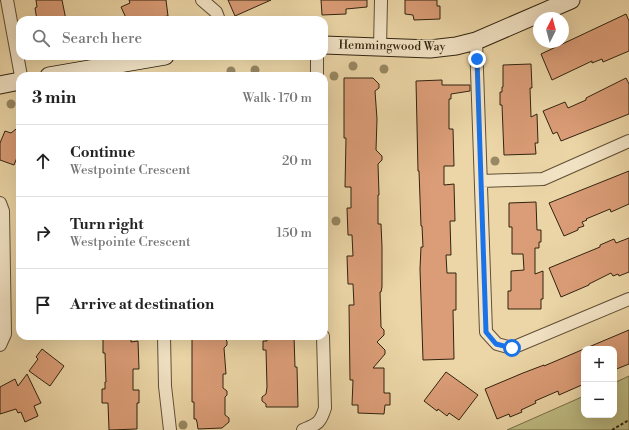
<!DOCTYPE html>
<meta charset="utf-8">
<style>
body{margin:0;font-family:"Libre Bodoni",serif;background:#f2f2f2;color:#222}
.controls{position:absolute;right:12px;bottom:12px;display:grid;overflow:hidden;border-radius:8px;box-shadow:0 4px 16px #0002}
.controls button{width:36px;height:36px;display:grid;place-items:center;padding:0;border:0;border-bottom:1px solid #e0e0e0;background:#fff;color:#222;font:20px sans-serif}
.compass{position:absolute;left:533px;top:12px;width:36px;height:36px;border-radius:50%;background:#fff;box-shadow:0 4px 16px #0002;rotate:6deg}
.stop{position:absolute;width:12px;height:12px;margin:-9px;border:3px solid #1a73e8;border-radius:50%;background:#fff}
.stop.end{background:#1a73e8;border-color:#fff;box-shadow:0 1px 4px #0008}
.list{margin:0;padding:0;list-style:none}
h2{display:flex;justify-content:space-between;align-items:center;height:52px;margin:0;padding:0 16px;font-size:17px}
h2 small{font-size:13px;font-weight:400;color:#767676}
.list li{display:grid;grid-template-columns:26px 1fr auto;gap:12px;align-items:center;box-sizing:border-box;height:72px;padding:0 16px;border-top:1px solid #e0e0e0}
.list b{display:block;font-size:15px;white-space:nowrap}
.list p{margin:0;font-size:13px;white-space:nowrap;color:#767676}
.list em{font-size:13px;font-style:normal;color:#767676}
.icon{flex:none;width:22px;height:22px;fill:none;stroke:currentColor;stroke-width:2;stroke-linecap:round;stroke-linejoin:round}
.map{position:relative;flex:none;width:629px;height:430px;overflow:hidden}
.search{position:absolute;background:#fff;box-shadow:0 4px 16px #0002;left:16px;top:16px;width:312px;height:44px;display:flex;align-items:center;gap:10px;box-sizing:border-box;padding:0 14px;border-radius:12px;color:#767676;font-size:15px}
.panel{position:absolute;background:#fff;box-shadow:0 4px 16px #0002;left:16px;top:72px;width:312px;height:268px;border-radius:12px}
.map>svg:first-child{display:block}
</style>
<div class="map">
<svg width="629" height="430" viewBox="0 0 629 430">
<rect width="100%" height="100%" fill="#ecd6a7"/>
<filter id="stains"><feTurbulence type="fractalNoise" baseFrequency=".005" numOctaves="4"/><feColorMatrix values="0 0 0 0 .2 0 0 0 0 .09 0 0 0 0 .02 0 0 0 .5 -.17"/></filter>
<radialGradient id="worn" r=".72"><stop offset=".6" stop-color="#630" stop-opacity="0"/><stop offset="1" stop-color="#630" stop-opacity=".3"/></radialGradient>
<path fill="#bebc83" stroke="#787049" d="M629,376V430H507L584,396V415H614V383Z"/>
<path fill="#db9d77" stroke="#31230f" d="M36,0H62L66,20H37L35,8L37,7Z
M129,0H166L168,16L147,19L148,20H127L121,7L130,3Z
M228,0H271L235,16Z
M321,0H367V7L346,9V14L322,15Z
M405,0H437V6H440V19L414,20L413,15L405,14Z
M626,14L629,21V51L603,62L602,59L592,63V61L552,80L541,54Z
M531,64L532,88H530L531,117L537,114L538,143H535L536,154L504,155L502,105H500V92H502V87H503V65Z
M344,78H373L379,84V88L375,91L377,119L376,150L382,156V160L378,164L379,195H378V224H381L382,247V287L381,292H380L381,327L384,330V335L377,342L385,350V354L373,368H384V393H390V405H385L384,414L358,413V405H352L353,380H350L349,305H354L353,284H348L347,256H353L352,235H348L347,208H351V187H345L346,138H344Z
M626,78L629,84V114L561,141L557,132L553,134L543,111L565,102L568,108L586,100V98Z
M442,80V85H470V91L451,94V99H449V129H453L454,166H444V185L454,184L455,221H450L451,255H446L447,273H456V310H453L454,359L423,360L420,269L421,247H423L422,226H421L419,171H418L416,81Z
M20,126V150L14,165L0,160V143L5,131L11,133Z
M629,171V204L611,212L610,209L586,219L587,220L582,222L584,226L578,228V230L564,236L549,203Z
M536,202L537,230H541V242H539V248H535V274L543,271V299H541V309H508V291H511V271L524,270L523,254H512V227H509V203Z
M629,238V272L619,276L618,274L613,276L611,273L589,284V285L561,297L549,268L600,247V245L614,239L616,243Z
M629,330V364L614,370V349H584Z
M110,336H128V338H131V342L138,341L139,369H133V390H139V403H137V429L109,430L108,403H102V389H105V382H106L105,353H103V339L110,338Z
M192,336H222L227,341V345L224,348L226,374H223V388L227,391V395L225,397V415L229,418V422L222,428L198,429L197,422L196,419H194V402H192Z
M267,336H294L295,367H297L298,407H266V404L262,401V397L266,394L267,387L266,350H263V341H267Z
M42,349L64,366L50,386L29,371L38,359L36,357Z
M584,349V384L559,395L558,391L535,401L536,403L521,410L522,412L510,417L509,414L497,419L485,389L523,373L544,365V366Z
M446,372L478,395L459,420L449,413L447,416L438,409L437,411L424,401Z
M27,374L41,403L34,406L38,416L25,422L21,412L18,413L16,409L0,414V387L15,379L18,386Z"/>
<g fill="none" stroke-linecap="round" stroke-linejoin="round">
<g stroke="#605035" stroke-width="14">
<path id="street" d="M7,0L21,76
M202,0L216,12L219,20
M476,41L486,332L497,344L512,348L629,299
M380,47L381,0
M317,56V76
M481,181L543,179L629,141
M0,203L3,211L5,334L0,345
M164,336L165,386L170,430
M303,430C317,424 320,424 325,408L323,336"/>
</g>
<g stroke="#31230f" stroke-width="19">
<path id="secondary" d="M324,45L430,49L456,46L476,41L571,0
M49,76L165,56
M0,85L20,81"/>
</g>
<path stroke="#31230f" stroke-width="2" stroke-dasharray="3 2" stroke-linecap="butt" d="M612,430L629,420"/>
<use href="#street" stroke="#f3e4c6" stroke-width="12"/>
<use href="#secondary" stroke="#f3e4c6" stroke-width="17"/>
</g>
<g fill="#988863">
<circle cx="353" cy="66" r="4.5"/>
<circle cx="384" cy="69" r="4.5"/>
<circle cx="255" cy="70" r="4.5"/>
<circle cx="231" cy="71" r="4.5"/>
<circle cx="334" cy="76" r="4.5"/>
<circle cx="11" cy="104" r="4.5"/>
<circle cx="495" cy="161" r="4.5"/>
<circle cx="336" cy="221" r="4.5"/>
<circle cx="183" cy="425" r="4.5"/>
</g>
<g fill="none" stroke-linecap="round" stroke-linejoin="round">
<path stroke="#1a73e8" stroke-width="5" d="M477,59L486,332L496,344L512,348"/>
</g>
<g text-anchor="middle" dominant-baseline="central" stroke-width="3" stroke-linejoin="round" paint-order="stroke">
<g font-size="12" fill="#31230f" stroke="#f3e4c6">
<text transform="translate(392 46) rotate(1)">Hemmingwood Way</text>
</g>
</g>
<rect width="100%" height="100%" filter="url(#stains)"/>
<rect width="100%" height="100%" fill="url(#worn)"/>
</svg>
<div class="controls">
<button>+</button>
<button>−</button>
</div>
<svg class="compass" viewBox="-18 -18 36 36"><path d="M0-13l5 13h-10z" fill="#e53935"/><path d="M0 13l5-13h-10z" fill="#767676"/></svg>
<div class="stop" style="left:512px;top:348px"></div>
<div class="stop end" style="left:477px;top:59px"></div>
<div class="search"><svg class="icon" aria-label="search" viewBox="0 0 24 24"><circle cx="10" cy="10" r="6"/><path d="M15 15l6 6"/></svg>Search here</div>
<section class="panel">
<h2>3 min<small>Walk · 170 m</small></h2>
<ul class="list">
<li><svg class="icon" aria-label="ahead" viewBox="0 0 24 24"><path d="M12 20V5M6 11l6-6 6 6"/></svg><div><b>Continue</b><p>Westpointe Crescent</p></div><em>20 m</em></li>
<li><svg class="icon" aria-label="right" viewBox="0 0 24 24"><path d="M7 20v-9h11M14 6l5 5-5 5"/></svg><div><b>Turn right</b><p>Westpointe Crescent</p></div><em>150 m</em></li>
<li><svg class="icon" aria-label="arrive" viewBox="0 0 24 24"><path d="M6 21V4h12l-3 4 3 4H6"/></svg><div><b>Arrive at destination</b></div></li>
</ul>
</section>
</div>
